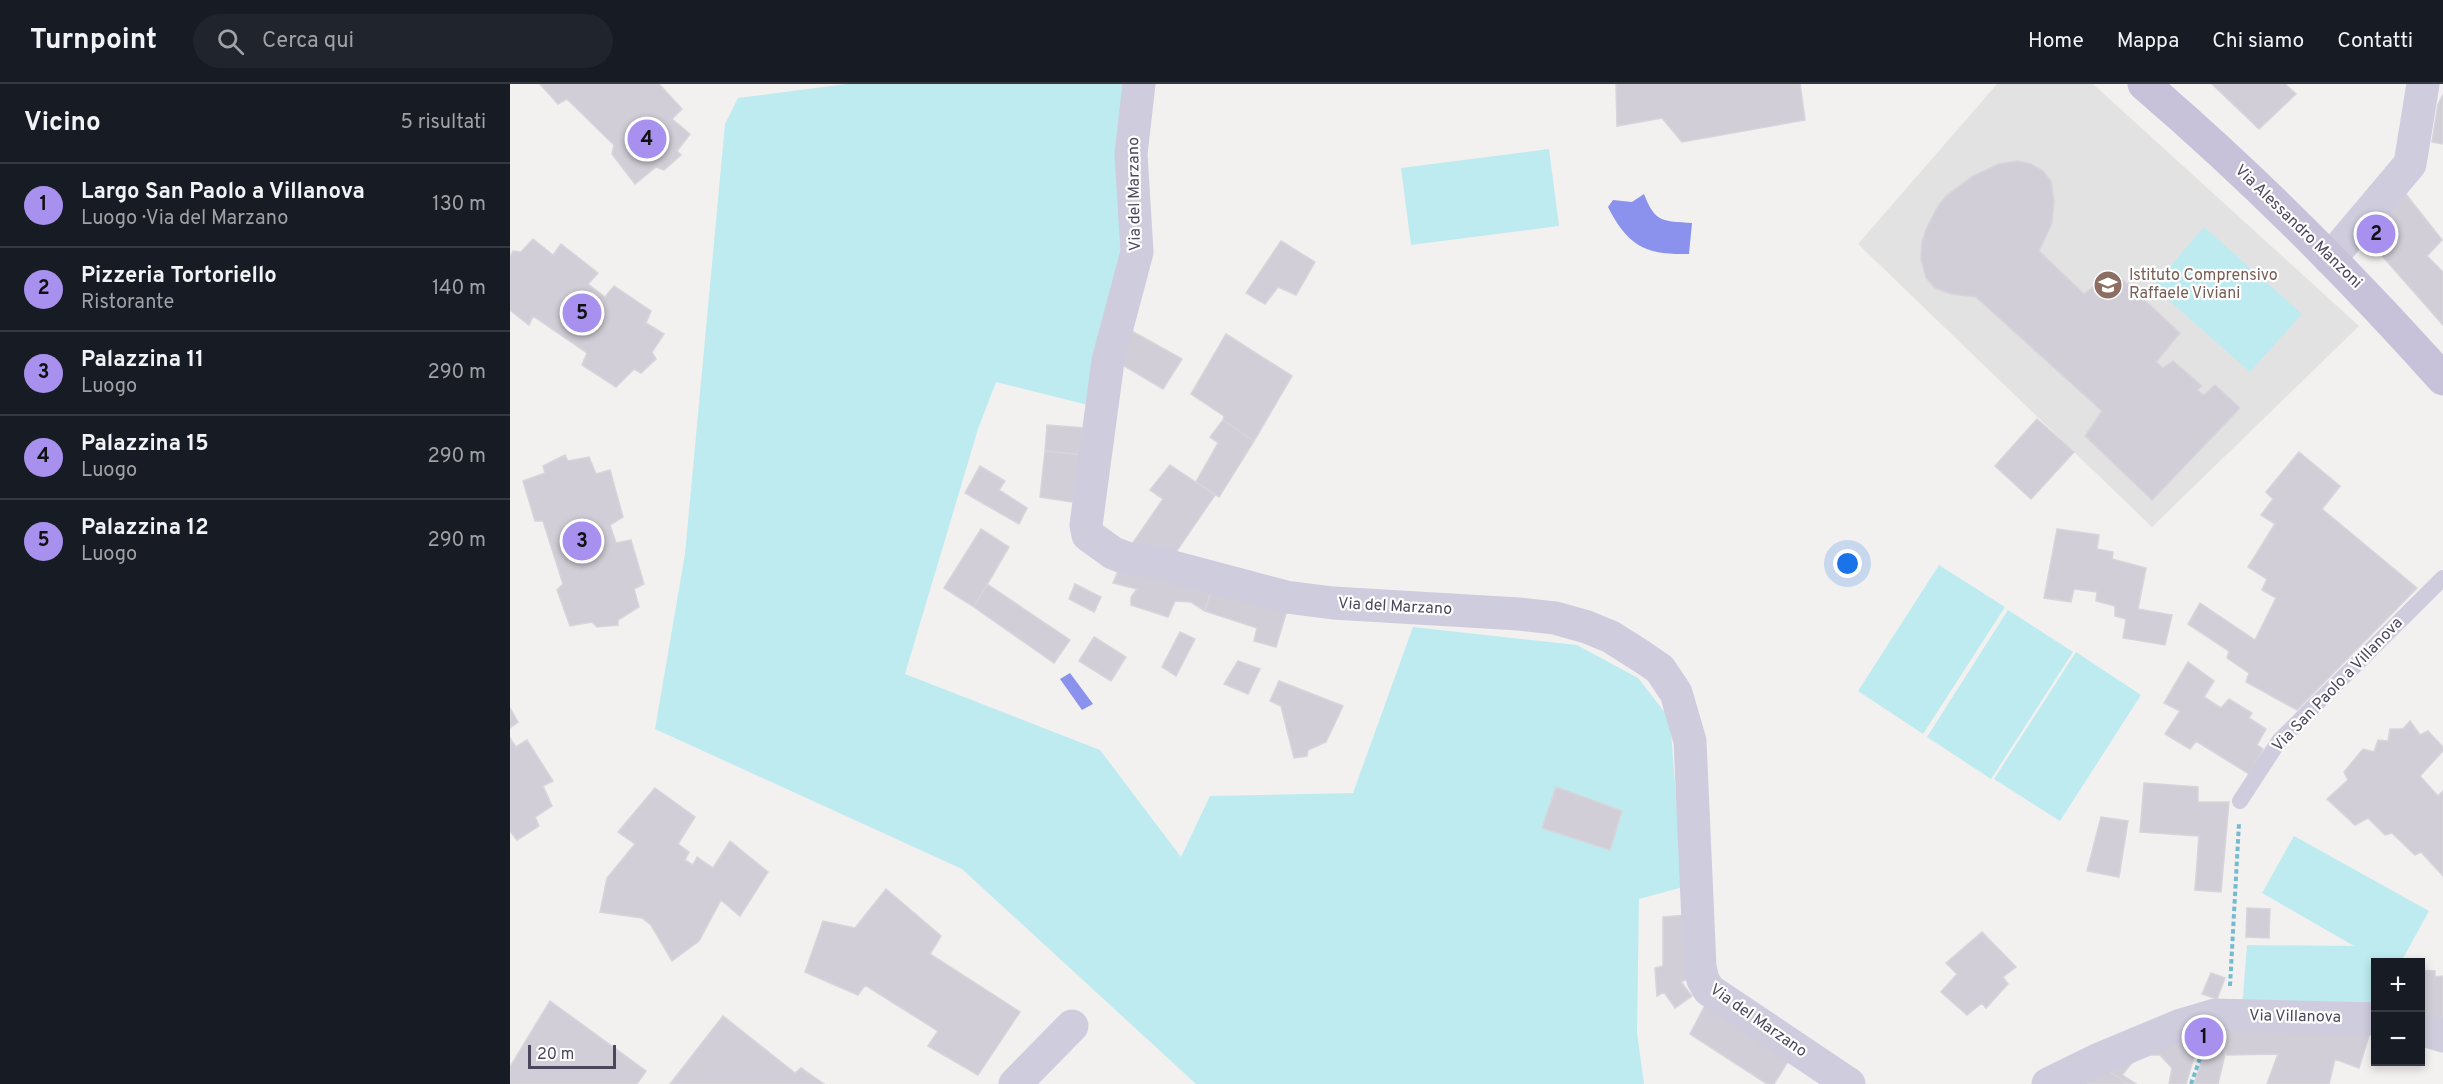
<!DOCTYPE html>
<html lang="it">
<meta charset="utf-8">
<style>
body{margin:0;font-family:Overpass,sans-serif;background:#20242c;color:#f1f3f6}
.controls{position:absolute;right:18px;bottom:18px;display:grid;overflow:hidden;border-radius:0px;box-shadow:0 3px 9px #0003}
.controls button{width:54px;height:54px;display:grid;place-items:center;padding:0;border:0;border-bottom:2px solid #363941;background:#171b24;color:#f1f3f6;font:30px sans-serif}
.scale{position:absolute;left:18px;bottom:15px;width:88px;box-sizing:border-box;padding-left:6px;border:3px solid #4b475d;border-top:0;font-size:16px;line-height:21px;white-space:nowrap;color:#4b475d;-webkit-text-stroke:4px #fff;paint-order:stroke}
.you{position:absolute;left:1338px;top:480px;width:21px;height:21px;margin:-15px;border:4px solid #fff;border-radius:50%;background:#1a73e8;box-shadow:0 0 0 9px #1a73e833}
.badge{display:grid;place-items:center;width:39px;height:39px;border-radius:50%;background:#a890ee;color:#111;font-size:20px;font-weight:700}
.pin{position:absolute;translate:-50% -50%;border:3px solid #fff;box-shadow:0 2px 6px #0006}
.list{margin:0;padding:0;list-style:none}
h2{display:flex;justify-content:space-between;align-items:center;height:78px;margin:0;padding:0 24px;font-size:26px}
h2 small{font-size:20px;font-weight:400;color:#9ea1a6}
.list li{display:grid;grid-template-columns:39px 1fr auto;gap:18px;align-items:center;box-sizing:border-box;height:84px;padding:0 24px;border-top:2px solid #363941}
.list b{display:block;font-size:22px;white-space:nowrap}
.list p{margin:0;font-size:20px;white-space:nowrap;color:#9ea1a6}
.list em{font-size:20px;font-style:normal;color:#9ea1a6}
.icon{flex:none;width:33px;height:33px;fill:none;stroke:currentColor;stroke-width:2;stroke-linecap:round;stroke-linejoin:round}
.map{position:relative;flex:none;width:1933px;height:1000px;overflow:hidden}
header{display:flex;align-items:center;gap:36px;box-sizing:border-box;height:84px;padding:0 30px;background:#171b24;border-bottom:2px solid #363941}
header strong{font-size:28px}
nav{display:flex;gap:33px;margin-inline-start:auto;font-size:21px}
.search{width:420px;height:54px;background:#20242c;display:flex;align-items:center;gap:15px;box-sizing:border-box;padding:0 21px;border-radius:33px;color:#9ea1a6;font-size:22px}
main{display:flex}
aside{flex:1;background:#171b24}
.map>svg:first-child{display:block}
</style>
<header>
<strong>Turnpoint</strong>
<div class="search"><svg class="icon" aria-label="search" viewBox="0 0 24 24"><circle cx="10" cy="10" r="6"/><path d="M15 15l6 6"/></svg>Cerca qui</div>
<nav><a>Home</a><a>Mappa</a><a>Chi siamo</a><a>Contatti</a></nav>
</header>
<main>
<aside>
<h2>Vicino<small>5 risultati</small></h2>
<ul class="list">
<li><span class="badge">1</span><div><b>Largo San Paolo a Villanova</b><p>Luogo · Via del Marzano</p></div><em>130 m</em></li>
<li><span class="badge">2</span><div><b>Pizzeria Tortoriello</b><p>Ristorante</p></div><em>140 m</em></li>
<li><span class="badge">3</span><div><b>Palazzina 11</b><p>Luogo</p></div><em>290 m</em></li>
<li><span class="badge">4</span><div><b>Palazzina 15</b><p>Luogo</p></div><em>290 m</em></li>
<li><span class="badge">5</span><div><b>Palazzina 12</b><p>Luogo</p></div><em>290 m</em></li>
</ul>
</aside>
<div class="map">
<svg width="1933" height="1000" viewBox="0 0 1933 1000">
<rect width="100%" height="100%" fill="#f2f1f0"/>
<path fill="#e3e2e2" d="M1487,0H1583L1849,242L1642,443L1348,160Z"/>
<path fill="#beebf0" d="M336,0H616L614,171L578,321L486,298L468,345L395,590L590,666L671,773L700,712L843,709L903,543L1067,561L1128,594L1160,635L1173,803L1129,815L1127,949L1134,1000H686L452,785L145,645L175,470L215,40L228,14Z
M1039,65L1049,142L901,161L891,84Z
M1694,143L1792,230L1740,288L1643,202Z
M1429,481L1495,523L1413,650L1348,607Z
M1498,526L1563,568L1481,695L1417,653Z
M1566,568L1631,611L1550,737L1484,695Z
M1784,752L1919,827L1891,878H1877L1867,874L1863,924L1732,925L1737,861L1844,862L1752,809Z"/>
<path fill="#8a92ed" d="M1134,110C1145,139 1153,137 1182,139L1179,170C1135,171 1118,162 1098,123L1103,116L1122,118Z
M560,589L583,620L572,626L550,595Z"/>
<path fill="#d2ced7" stroke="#d7d4db" stroke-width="1.5" d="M30,0H149L172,25L162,35L180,50L167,67L171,71L154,86L146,83L125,100L102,70L104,61L57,15L48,20Z
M1106,0H1290L1295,36L1172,58L1152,34L1107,42Z
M1702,0H1775L1786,10L1749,45Z
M1933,11V60L1922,58L1928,20Z
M1507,77L1521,80L1532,86L1541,97L1544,118L1542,139L1529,167L1574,210L1585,201L1597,214L1613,196L1670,249L1646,278L1653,284L1663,277L1692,302L1687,306L1694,311L1705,301L1730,324L1642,416L1575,352L1592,327L1466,213L1441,210L1425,204L1416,194L1411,175L1412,158L1417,143L1428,122L1436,112L1463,92L1489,80Z
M1895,109L1932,156L1917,172L1933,188V241L1852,149Z
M23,155L43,171L51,160L88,189L78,200L95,213L104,202L141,227L136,239L154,250L142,268L146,275L131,289L124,285L106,303L72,281L77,269L23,232L19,241L0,226V173L3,167L11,168Z
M771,157L805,178L786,211L768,203L755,220L736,209Z
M620,246L672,275L653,305L609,279Z
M716,250L782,292L744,357L713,336L714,332L681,310Z
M1527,335L1564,368L1521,415L1485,382Z
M713,336L744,357L709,413L686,398L708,359L700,353Z
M537,341L575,344L573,371L535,367Z
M535,367L576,371L568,419L530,413Z
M1789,368L1830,402L1812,425L1907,504L1787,626L1736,598L1739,589L1717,574L1719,567L1678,540L1690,519L1745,556L1766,514L1752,506L1757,495L1738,483L1765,440L1751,431L1763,415L1756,408Z
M55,371L58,377L79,373L86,390L100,386L113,433L100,441L106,459L121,456L134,500L124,505L129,523L108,536V541L87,543L82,538L60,542L47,506L53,500L33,437H25L13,397L35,389L33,382Z
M660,381L705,411L662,474L620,463L653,415L640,406Z
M470,382L495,397L489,406L517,424L509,440L455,409Z
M471,445L499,463L464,523L434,504Z
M1547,445L1589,451L1587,465L1603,468L1602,475L1636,484L1628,525L1662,531L1655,561L1613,554L1616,535L1605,532V522L1586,517L1587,508L1564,505L1561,518L1534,514Z
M610,483L701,506L695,527L681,518L665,517L658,533L621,521V513L627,505L603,499Z
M477,500L560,556L544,579L464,523Z
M565,500L591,513L584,528L559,515Z
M701,506L778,523L766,563L744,557L747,544L695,527Z
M670,548L685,555L666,592L652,583Z
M584,553L616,573L601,597L569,577Z
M728,577L750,585L738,610L714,600Z
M1678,578L1704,597L1694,613L1711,624L1719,615L1742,629L1739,634L1756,645L1747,661L1753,665L1739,690L1686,657L1680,665L1655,650L1670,627L1654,619Z
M769,597L833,622L816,658L798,666L797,672L784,674L771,622L760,617Z
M0,624L8,638L0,644Z
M1900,637L1910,651L1918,647L1933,663V667L1910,692L1928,712L1933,707V792L1911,768L1905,771L1882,749L1875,751L1858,734L1845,741L1817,715L1838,696L1834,688L1853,665L1864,668L1868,656L1878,657L1880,645H1893Z
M0,654L6,663L17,656L43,697L33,702L42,722L25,733L29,742L7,756L0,747Z
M1634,699L1688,703V718H1719L1711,808L1685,806L1689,752L1630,748Z
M1046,703L1112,727L1100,766L1032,744Z
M145,704L185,733L168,760L179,768L175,776L183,781L187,773L203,784L220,757L258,788L230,832L211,816L189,857L162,877L141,841L132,834L90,828L97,794L125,760L108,748Z
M1591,733L1618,737L1609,793L1577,787Z
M376,805L431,852L420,870L510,928L468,991L418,962L428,947L355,901L348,911L295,888L313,837L345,844Z
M1737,824L1760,825L1759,854L1736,853Z
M1178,831L1181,893L1171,898L1182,912L1165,924L1154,908L1147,912L1145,884L1153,882V833Z
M1472,848L1506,883L1493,893L1498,900L1476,924L1472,919L1457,931L1431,908L1447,890L1436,879Z
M1910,886L1925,887V893L1933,892V946L1910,939Z
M1701,889L1715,894L1707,915L1692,910Z
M1199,914L1282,971L1264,1000H1257L1180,950Z
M40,917L136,987L127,1000H0V983Z
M213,932L285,989L291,984L314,1000H160Z
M1708,936L1863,939L1849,984L1825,975L1819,1000H1757L1768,970L1717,971L1716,966L1706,965Z
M1670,947L1686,967L1676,1000H1659L1662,984L1650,971H1633L1621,980L1612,991L1626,1000H1619L1592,983Z
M1696,964L1716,966L1708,1000H1684Z
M1592,983L1619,1000H1555Z"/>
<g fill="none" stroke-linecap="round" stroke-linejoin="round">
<path stroke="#75bbcf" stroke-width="4" stroke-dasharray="4.5 3" stroke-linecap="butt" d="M1720,902L1729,739
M1681,1000L1693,966"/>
<path stroke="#cfccdd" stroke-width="16" d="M1730,717L1769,657L1933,494"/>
<path stroke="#cfccdd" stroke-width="33" d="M629,0L621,70L627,168L598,277L576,441L578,451L603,469L616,474L644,478L776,513L823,519L1009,530L1045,534L1077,543L1101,553L1131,572L1150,585L1166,609L1180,657L1190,883L1193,896L1199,906L1339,1000
M1820,175L1900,80L1913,0
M1910,945L1933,952
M505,1000L562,942
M1538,1000L1587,976L1671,941L1705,931L1866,935"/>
<path stroke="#c7c2d9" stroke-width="33" d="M1634,0C1740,91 1840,191 1933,295"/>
</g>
<defs>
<g id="school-disc" transform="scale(1.5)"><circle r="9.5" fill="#8d6e63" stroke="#fff"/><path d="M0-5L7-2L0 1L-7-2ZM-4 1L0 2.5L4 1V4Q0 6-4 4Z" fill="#fff"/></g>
</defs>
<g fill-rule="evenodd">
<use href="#school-disc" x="1598" y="201"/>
</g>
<g text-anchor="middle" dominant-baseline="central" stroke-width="4.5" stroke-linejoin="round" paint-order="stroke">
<g font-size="16" fill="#4b475d" stroke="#fff">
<text transform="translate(625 110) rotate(-91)">Via del Marzano</text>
<text transform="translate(1788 143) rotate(44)">Via Alessandro Manzoni</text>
<text transform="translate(885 523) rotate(3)">Via del Marzano</text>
<text transform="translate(1828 601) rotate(-46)">Via San Paolo a Villanova</text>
<text transform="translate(1785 933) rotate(1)">Via Villanova</text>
<text transform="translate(1248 937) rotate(35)">Via del Marzano</text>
</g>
<g font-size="16" fill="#785e54" stroke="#fff" text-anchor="start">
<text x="1619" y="192">Istituto Comprensivo<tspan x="1619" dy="18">Raffaele Viviani</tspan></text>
</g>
</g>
</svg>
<div class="controls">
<button>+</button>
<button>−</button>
</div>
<div class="scale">20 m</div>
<div class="you"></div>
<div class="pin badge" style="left:1694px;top:953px">1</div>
<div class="pin badge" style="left:1866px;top:150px">2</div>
<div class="pin badge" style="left:72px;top:457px">3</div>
<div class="pin badge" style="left:137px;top:55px">4</div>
<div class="pin badge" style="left:72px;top:229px">5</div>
</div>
</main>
